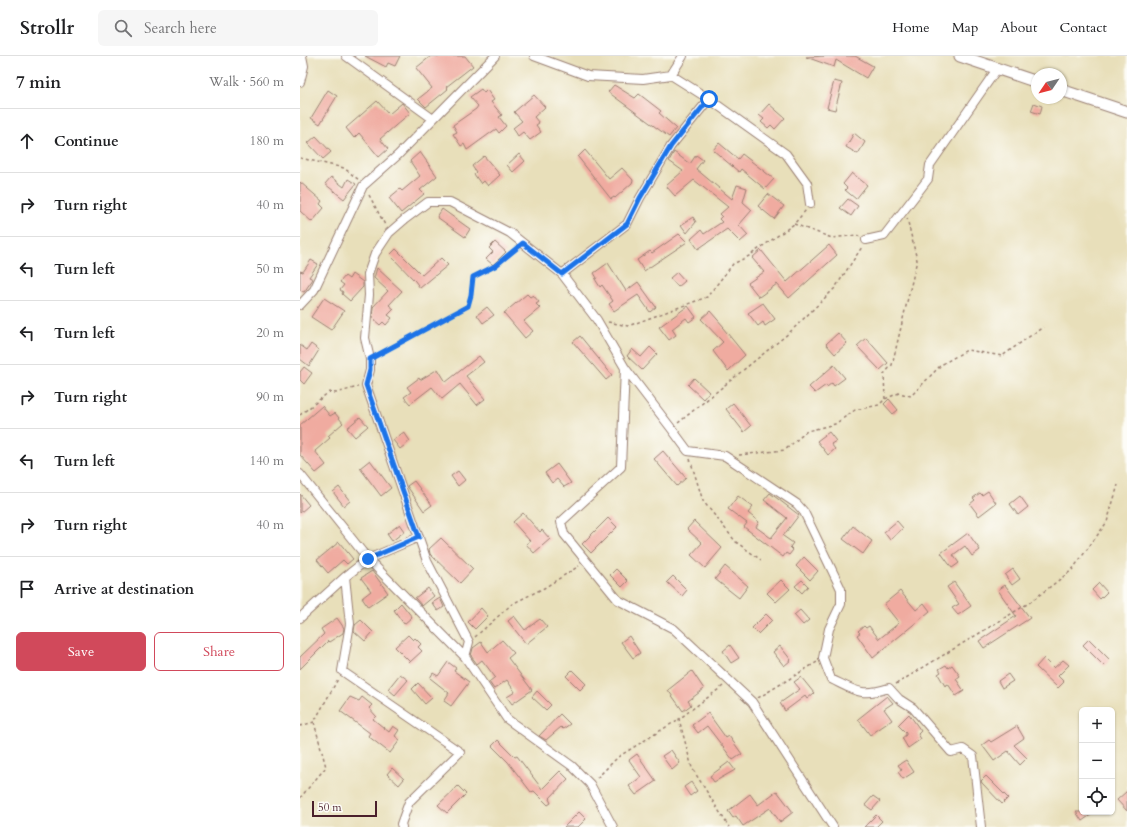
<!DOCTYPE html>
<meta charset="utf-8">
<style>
body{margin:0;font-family:Cardo,serif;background:#f6f6f6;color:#202124}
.controls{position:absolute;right:12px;bottom:12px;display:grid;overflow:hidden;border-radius:6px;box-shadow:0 1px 3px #0004}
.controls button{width:36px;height:36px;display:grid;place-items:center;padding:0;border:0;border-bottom:1px solid #e0e0e0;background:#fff;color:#202124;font:20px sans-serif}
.compass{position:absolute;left:731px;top:12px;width:36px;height:36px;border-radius:50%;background:#fff;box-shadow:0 1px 3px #0004;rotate:235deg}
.scale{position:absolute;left:12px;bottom:10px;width:65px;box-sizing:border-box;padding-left:4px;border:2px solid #4a1f2b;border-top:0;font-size:11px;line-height:14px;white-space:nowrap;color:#4a1f2b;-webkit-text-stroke:3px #fdfcf7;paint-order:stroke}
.stop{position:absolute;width:12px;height:12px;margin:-9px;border:3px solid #1a73e8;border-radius:50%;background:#fff}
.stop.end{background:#1a73e8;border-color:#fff;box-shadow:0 1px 4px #0008}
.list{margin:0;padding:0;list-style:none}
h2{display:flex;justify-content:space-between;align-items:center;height:52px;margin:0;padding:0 16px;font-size:17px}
h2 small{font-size:13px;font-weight:400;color:#757577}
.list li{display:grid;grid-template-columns:26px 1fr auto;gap:12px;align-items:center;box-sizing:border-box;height:64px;padding:0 16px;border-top:1px solid #e0e0e0}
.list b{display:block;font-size:15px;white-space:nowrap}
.list em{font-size:13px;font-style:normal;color:#757577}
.actions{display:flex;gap:8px;padding:12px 16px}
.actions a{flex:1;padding:9px 0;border:1px solid #d1495b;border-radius:6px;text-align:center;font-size:14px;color:#d1495b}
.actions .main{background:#d1495b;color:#fff}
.icon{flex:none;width:22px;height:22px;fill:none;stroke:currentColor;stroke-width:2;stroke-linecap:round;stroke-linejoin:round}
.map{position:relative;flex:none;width:827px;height:771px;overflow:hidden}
header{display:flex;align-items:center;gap:24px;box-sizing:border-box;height:56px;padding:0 20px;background:#fff;border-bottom:1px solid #e0e0e0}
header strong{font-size:19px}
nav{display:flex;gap:22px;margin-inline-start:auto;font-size:14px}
.search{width:280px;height:36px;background:#f6f6f6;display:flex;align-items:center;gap:10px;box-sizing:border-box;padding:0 14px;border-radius:6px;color:#757577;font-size:15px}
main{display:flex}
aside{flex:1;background:#fff}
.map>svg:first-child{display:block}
</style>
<header>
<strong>Strollr</strong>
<div class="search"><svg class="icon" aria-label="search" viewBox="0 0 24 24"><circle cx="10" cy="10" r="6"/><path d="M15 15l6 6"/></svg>Search here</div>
<nav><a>Home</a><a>Map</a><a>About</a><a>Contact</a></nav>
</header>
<main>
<aside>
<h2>7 min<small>Walk · 560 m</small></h2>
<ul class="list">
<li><svg class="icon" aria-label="ahead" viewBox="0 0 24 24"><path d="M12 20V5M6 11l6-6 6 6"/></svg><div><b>Continue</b></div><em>180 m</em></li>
<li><svg class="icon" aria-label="right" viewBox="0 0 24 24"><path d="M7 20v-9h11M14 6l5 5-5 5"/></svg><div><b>Turn right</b></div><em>40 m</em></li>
<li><svg class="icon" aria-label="left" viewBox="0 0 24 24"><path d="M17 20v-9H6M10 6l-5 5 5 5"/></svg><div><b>Turn left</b></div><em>50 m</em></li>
<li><svg class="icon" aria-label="left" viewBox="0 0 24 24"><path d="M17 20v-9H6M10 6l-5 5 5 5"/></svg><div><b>Turn left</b></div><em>20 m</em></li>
<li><svg class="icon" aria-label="right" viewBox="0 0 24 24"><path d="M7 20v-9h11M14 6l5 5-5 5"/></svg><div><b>Turn right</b></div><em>90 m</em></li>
<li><svg class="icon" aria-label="left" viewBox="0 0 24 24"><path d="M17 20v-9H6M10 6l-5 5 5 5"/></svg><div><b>Turn left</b></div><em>140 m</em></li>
<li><svg class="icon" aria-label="right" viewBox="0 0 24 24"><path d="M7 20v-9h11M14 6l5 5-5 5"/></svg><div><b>Turn right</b></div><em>40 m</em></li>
<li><svg class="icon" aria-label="arrive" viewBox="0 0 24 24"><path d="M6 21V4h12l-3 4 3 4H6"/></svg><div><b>Arrive at destination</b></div></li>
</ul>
<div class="actions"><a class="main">Save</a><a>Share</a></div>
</aside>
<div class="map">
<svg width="827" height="771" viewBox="0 0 827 771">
<rect width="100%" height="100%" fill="#fdfcf7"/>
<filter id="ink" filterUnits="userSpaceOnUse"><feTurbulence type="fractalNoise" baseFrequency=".025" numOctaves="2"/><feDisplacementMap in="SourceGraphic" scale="8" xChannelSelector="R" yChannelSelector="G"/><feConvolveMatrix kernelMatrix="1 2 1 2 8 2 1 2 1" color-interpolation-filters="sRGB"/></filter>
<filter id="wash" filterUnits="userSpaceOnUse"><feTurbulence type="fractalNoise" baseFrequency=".012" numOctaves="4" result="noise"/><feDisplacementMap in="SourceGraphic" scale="16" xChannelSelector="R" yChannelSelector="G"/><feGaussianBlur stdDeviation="0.9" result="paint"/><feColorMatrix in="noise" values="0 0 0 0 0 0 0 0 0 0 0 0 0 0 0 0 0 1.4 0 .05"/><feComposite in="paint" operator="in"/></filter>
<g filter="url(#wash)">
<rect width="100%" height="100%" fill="#e8dfba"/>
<g id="blocks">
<path fill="#f0aba0" d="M65,0H100L95,10L88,7L86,11Z
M131,0H165L173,10L146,31L148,33L126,51L118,43L132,32L116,12Z
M528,0H555L573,10L566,22L536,4L534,11L506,1Z
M534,25L542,27L535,54L527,52Z
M314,29L335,42L339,38L361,55L359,57L376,72L369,81L308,36Z
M181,33L184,37L187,34L194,44L191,46L202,59L199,61L206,70L199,77L196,73L167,94L164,88L161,90L153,78L157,76L153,69L176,53L178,50L170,41Z
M28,34L37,40L20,68L11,62Z
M234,39L245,51L234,61L239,67L236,69L241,76L230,84L223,76L218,80L213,72L222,65L214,56Z
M77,45L89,58L102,47L110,57L80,83L88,93L79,101L59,77L54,82L46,72Z
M734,47L742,50L740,58L731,55Z
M469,48L485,62L475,73L471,69L468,72L461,66L464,63L459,59Z
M554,77L565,86L558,98L546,91Z
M16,80L31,96L23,103L8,87Z
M419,87L438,103L442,98L474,123L465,133L441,113L439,116L413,94Z
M285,94L309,123L322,112L333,124L332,127L315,142L314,141L311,143L278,101Z
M120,96L137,120L120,134L124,138L101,157L89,142L100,133L102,135L120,120L110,105Z
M374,96L390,108L396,99L403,104L396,113L432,143L437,129L447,132L443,146L452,154L439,169L448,179L440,186L427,173L398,193L391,183L401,174L404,178L422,166L419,163L422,160L420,158L428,151L394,124L375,140L366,130L383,115L369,105Z
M219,98L225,105L213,116L207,109Z
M184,100L200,119L188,130L184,125L181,128L174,118L176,116L172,110Z
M552,117L567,129L556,143L545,134L547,132L543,128Z
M31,121L44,131L48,123L56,128L44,143L25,128Z
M0,126L22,145L20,148L24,152L12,166L0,155Z
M468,138L484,150L474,163L458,150Z
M548,143L558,150L551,160L540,152Z
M142,153L170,173L165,181L137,161Z
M393,161L396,166L387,177L381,169Z
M379,178L387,186L344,215L337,204L350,195L352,197Z
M195,186L206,196L193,209L186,203L193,196L189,192Z
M529,189L537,199L489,242L477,228L459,241L448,227L464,216L452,202L461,194L487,226Z
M96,193L122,219L141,202L148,209L120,232L115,225L90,199Z
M11,204L18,208L9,221L13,223L4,236L0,234V215L3,216Z
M308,207L326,235L338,226L356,251L350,256L338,239L314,255L309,248L313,245L302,229L300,231L295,223L297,222L294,217Z
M77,212L102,235L89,249L94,253L88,259L92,262L86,269L83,266L80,269L72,262L73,251L88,235L74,222Z
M377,216L385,225L378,231L370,222Z
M52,218L63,226V231L50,245L42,238L43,236L40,234L44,229L40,226L45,220L49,223Z
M227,238L230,241L233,239L239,246L236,248L240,252L224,265L233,275L225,282L204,257Z
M24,242L44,255L31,274L11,261Z
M463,247L475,263L465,270L463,266L458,270L448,257Z
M388,250L396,261L389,266L386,262L372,273L376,279L369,284L359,271Z
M187,251L194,259L183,267L177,259Z
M410,255L424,271L423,272L445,299L428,315L413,295L423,286L401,263Z
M538,277L547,287L535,298L526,288Z
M280,280L312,319L306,324L273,286Z
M566,282L588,307L580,314L557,290Z
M11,288L19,294L9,310L0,303V289L7,294Z
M350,291L357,298L342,314L327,300L332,293L341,301Z
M179,300L184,306L166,320L185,343L177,349L160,328L142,343L132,331L110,348L104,341L111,336L107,331L119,322L120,324L138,313L146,326Z
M534,309L545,322L534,330L532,327L527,331L526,329L515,337L509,331Z
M4,311L12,317L4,328L0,324V316Z
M394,322L409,336L403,343L388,329Z
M589,343L598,354L593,358L584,348Z
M433,347L451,370L444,376L426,353Z
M22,350L30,360L35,357L43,367L28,380L30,382L15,395L26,409L16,417L0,399V369Z
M60,361L68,370L55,381L47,372Z
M104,376L110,385L100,393L93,384Z
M529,376L536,385L531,388L535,393L528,399L517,385Z
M363,395L386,422L377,430L354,403Z
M70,404L91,432L81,440L60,412Z
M257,408L271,427L264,431L257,423L252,427L245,417Z
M158,415L165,424L158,430L151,420Z
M114,425L132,449L124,455L107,430Z
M39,431L50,445L44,450L33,436Z
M688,435L696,447L679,460L670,448L675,444L673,442L680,437L682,439Z
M470,437L499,459L483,480L493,487L490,491L493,494L489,499L486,497L483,501L444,471L447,467L428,453L438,440L453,451L448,457L459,466L456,471L471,482L487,462L464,444Z
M0,438L9,449L0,457Z
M720,440L728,451L718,459L710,448Z
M223,457L240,476L242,474L250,483L234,497L226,488L230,485L213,466Z
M308,462L317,471L291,497L282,488Z
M394,465L422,492L405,512L391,499L402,487L387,473Z
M597,465L603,472L590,484L584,476Z
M100,468L105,475L92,485L87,478Z
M553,470L572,485L563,498L543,483Z
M668,477L680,494L672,500L665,490L653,499L659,507L652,512L641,497Z
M141,482L173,513L160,527L130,498L129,493Z
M39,486L53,503L47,508L43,504L28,517L17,504Z
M504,501L518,515L510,524L496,510Z
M425,510L448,530L439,542L415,523Z
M316,513L328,525L322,531L310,519Z
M713,513L720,523L712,529L705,519Z
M72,515L88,537L68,551L62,542L71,535L61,522Z
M373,520L387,534L382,540L367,526Z
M481,524L490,533L476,546L467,537Z
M502,524L508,530L502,537L495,530Z
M654,526L671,550L658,559L652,552L659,548L647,531Z
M799,527L807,536L800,543L792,534Z
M705,529L730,562L684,592L679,585L716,560L698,534Z
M128,532L134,540L122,550L115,542Z
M600,535L616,554L624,547L630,555L573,602L557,579L560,577L558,575L564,570L566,572L569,570L579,583L599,567L584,548Z
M140,542L144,551L138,555L132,547Z
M101,547L112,561L104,568L94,554Z
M181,552L188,560L175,573L168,566Z
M500,554L509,564L503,569L494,559Z
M466,558L472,564L458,578L452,572Z
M214,560L225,574L240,563L247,571L226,588L208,565Z
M37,562L44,572L43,577L29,586L28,585L0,613V601L24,578L21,573Z
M61,564L73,576L65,585L54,575L55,569Z
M108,579L113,584L115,582L121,588L118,591L122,595L110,606L95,591Z
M329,580L340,597L333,602L321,586Z
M789,583L810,604L804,610L783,589Z
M202,584L214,597L208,602L232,634L212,648L207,641L215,636L207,624L194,633L189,626L195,621L182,604L177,608L171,600L173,592L181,586L188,596Z
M430,589L439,602L431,607L423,595Z
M480,590L491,604L484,610L473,596Z
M744,602L754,612L763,604L769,609L758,620L764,626L758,632L736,611Z
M148,606L156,612L154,615L169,626L151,650L144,645L149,637L130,622L133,617L138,620Z
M646,609L648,612L652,609L660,620L656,623L664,635L656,640L648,628L645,630L638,618L641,616L639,613Z
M272,614L286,628L280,634L266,620Z
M392,615L404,633L388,645L391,649L383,655L368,634Z
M100,618L108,624L95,639L88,633Z
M708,618L713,625L702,632L698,625Z
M501,621L514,637L507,643L505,640L485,655L480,647L500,633L494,626Z
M118,627L132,642L125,648L112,633Z
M237,635L251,649L246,654L232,641Z
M587,640L593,647L584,653L592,664L570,679L558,663Z
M50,641L59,645L62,641L72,649L69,652L76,660L73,663L89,676L93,670L99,674L95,680L100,684L90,697L68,680L70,677L40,655Z
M408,657L426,682L429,680L442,698L433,704L407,670L398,677L392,669Z
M260,658L270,668L263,673L261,671L246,684L239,680Z
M609,658L621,675L618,678L621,683L608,692L602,682L606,679V677L598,669Z
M717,670L724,682L714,689L727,702L720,709L708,695L694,705L682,689L689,684L691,686Z
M198,684L215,701L217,700L242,733L260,715L268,723L249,743L251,747L248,749L234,735L231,736L208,706L192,690Z
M371,694L380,707L372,714L362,700Z
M337,698L356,725L336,739L329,730L341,721L329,704Z
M606,704L614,716L603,723L598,716L602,714L598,709Z
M429,706L435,714L414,726L410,720Z
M92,712L104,723L99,729L87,718Z
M686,720L708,742L702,748L682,727L681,725Z
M391,726L397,735L390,740L384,731Z
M158,730L166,738L147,757L138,749Z
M477,735L493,756L480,766L470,752L443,770L436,760L433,762L428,755L450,738L458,749Z
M827,735V755L817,744Z
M573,740L580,745L572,754L565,749Z
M279,756L286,763L278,771H264Z
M776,756H795L782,765Z
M576,759L582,765L576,771H564Z"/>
</g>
</g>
<g filter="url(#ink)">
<use href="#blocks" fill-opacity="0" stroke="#997f72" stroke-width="1"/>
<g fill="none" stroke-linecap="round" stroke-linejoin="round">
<g stroke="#997f72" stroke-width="10">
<path id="street" d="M46,0L133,63
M234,0L288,20L343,23L371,19L409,43L371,90L340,142L327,168L262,218
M371,19L383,0
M0,26L4,10L2,0
M409,43L486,98L507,127L510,148
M566,184L584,180L628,123L630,109L697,13
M0,249L14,234L63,130L98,99L195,0
M325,312L321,411L261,466L264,478L318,544L374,573L452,646L533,771
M0,418L68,503L165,601
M0,562L45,521
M102,771L101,768L109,746L160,696L42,615L50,568L45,521L68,503L119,481
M313,771L290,728L272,710L207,663L165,601L169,586L127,505L66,329L70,314V303L65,282L69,239L68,218L75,198L89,177L104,164L128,146H150L210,177L262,218L297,264L325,312L371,372L388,395L425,400L497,448L504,456L541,533V548L529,573L523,602L531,623C556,635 561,641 589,632L599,643L613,652L651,696L663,693L673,700L681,771"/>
</g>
<g stroke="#997f72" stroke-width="13">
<path id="secondary" d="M660,0L737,26
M761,34L827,56"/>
</g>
<path stroke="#997f72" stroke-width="1.5" stroke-dasharray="3 3" stroke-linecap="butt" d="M0,102L44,112L59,124
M69,139L85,169
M494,168L532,182L557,179L560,181
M308,266L328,270L407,241L433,208L449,200L494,168L506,154
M77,299L168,250L171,239L173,221L195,210L217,192
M585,343L584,318L592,309L617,204L607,162
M0,359L29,336L36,337L58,331
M378,367L489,277L535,232L562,191
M439,399L485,394L507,375L535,368L555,354L579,349L585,343L599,337L611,340L641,309L667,294L702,300L743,271
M390,403L403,445L436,486L461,504
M175,581L212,548L244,532L279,510
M596,628L729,547L772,514L807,466L818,429
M423,630L379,663L392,712L429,771
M458,642L517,606
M0,670L14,666
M297,722L318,701L379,663
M0,742L26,711L14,666L38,623"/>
<use href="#street" stroke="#fff" stroke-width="8"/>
<use href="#secondary" stroke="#fff" stroke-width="11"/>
</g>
</g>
<g fill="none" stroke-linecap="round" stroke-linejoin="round" filter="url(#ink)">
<path stroke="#1a73e8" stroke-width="5" d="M68,503L119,481L66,329L70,314V303L168,250L171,239L173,221L195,210L223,187L262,218L327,168L340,142L371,90L409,43"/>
</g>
</svg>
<div class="controls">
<button>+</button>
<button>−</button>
<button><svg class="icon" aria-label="locate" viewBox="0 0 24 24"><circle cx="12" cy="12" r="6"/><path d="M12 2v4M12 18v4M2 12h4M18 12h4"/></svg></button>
</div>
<svg class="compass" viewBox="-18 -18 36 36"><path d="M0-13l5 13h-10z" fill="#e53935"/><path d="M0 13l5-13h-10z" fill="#757577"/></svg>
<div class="scale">50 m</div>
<div class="stop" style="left:409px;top:43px"></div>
<div class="stop end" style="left:68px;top:503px"></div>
</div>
</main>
